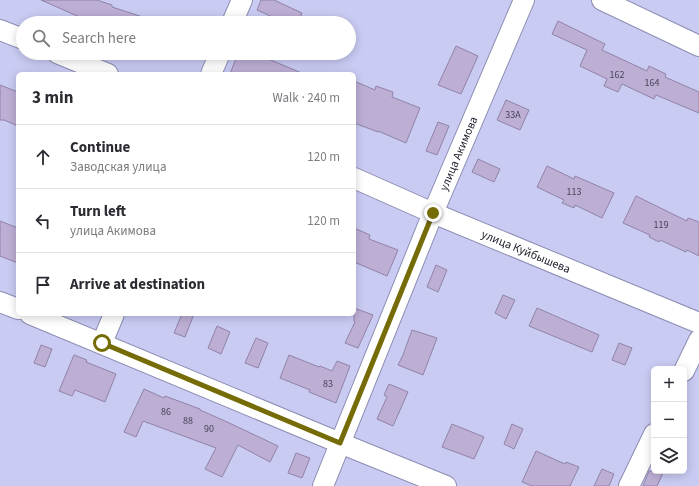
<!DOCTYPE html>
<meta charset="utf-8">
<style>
body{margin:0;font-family:"Source Sans 3",sans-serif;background:#f2f2f3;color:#2b2b33}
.controls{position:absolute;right:12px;bottom:12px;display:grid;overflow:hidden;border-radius:6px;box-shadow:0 2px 10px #0003}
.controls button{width:36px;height:36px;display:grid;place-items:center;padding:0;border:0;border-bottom:1px solid #e1e1e2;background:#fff;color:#2b2b33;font:20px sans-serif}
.stop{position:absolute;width:12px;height:12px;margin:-9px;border:3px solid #766c07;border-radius:50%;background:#fff}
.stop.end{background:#766c07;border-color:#fff;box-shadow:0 1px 4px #0008}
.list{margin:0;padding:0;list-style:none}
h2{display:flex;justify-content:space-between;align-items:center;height:52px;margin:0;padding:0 16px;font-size:17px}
h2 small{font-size:13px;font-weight:400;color:#7c7c81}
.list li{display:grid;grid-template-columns:26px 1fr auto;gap:12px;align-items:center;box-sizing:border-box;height:64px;padding:0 16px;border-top:1px solid #e1e1e2}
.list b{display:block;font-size:15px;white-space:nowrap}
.list p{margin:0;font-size:13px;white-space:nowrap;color:#7c7c81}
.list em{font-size:13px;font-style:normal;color:#7c7c81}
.icon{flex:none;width:22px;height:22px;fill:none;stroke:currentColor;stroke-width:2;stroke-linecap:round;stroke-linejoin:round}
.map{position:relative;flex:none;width:699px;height:486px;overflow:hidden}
.search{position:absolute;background:#fff;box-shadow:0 2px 10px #0003;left:16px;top:16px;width:340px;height:44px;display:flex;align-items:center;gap:10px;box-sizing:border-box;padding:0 14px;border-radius:22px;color:#7c7c81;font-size:15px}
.panel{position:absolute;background:#fff;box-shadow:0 2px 10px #0003;left:16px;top:72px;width:340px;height:244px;border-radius:6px}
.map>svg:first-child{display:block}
</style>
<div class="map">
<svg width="699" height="486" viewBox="0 0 699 486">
<rect width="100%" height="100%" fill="#c9cbf3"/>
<path fill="#bdaed4" stroke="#9183a8" d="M41,0H97L112,5V7L155,21V23H93Z
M261,0H274L302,13L298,23H286L257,10Z
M558,21L605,44L602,50L647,71L649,66L666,74L665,77L699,92V113L656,95L654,99L622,84L618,92L604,86L607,79L580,66L587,50L552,34Z
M456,46L478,56L461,94L438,85Z
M238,53H254L304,74H230Z
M354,81L375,90L376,86L393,92L392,97L420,108L406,143L378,131V132L354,123Z
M0,85L18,92V126L4,120H0Z
M506,100L529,110L520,130L497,120Z
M438,122L449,126L437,155L426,151Z
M478,159L500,169L494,182L472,172Z
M547,166L574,179L575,176L614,193L602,218L575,205L574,208L562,203L564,200L537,187Z
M636,196L687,221L688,218L699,222V256L687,250L686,252L660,240L659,242L649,237L650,235L623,223Z
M0,221L18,228V263L0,256Z
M354,228L370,235L369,239L398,250L387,276L354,262Z
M436,265L447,270L438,292L427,287Z
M503,295L515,300L506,319L495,313Z
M354,308L373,315L358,348L345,343L355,322L354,321Z
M537,308L599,335L592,352L529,326Z
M182,314H194L185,337L174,333Z
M217,326L230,332L221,354L208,348Z
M412,330L437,338L423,375L398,365L403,355Z
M256,338L268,343L258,368L245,363Z
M619,343L632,348L625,365L612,360Z
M41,345L52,349L45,367L34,363Z
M74,355L87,360L86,362L116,374L105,402L75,390L72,396L59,391Z
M289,355L319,367L320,366L332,371L337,361L350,366L336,403L309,392L310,390L280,378Z
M389,384L408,392L393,426L377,419L387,397L384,395Z
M144,389L164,398L165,396L200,409V410L225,421L278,446L270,462L238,445L222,477L205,469L216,448L143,421L136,437L124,432Z
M452,424L484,437L474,459L442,447Z
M512,424L523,429L514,449L504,444Z
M536,451L565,464L566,462L579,467L570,486H532L522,482Z
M296,453L310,458L302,478L288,473Z
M602,469L614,474L609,486H594Z
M649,471H664L657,486H643Z"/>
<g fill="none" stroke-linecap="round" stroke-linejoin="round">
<g stroke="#8c8db3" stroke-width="22">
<g id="minor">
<path d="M602,0L699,46"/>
<path d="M232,23L242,0"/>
<path d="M0,30L23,39"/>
<path d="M57,53L108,74"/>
<path d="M211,74L220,53"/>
<path id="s1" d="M354,178L433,213L699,323"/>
<path d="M0,302L18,309"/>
<path d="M30,314L340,443L446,486"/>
<path d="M102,343L114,314"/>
<path d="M684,371L699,340"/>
<path id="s2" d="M323,486L433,213L524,0"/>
<path d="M629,486L654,434"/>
</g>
</g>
<use href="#minor" stroke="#fff" stroke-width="20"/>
</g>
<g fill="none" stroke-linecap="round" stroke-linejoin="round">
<path stroke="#766c07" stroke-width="5" d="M102,343L340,443L433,213"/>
</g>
<g text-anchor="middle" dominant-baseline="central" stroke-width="3" stroke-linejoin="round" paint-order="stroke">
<g font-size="10" fill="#474458">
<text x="617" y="75">162</text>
<text x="652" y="83">164</text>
<text x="513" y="115">33А</text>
<text x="574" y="192">113</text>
<text x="661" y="225">119</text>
<text x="328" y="384">83</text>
<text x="166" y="412">86</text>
<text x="188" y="421">88</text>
<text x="209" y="429">90</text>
</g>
<g font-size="12" fill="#20202f" stroke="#edeeff">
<text stroke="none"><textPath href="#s2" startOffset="359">улица Акимова</textPath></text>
<text stroke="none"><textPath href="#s1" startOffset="187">улица Куйбышева</textPath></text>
</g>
</g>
</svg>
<div class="controls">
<button>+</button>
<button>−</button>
<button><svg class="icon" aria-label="layers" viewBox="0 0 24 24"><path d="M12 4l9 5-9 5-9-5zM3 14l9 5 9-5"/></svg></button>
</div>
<div class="stop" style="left:102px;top:343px"></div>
<div class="stop end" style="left:433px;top:213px"></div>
<div class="search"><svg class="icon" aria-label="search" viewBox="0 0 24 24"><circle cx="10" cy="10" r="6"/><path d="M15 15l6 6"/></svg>Search here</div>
<section class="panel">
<h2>3 min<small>Walk · 240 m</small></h2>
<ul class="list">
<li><svg class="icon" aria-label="ahead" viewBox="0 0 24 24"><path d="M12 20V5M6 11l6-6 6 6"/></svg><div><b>Continue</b><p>Заводская улица</p></div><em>120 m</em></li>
<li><svg class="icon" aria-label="left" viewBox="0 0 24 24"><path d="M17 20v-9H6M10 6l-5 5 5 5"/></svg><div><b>Turn left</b><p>улица Акимова</p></div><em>120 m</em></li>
<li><svg class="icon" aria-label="arrive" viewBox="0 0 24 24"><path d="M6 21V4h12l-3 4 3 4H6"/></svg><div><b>Arrive at destination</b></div></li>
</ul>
</section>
</div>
